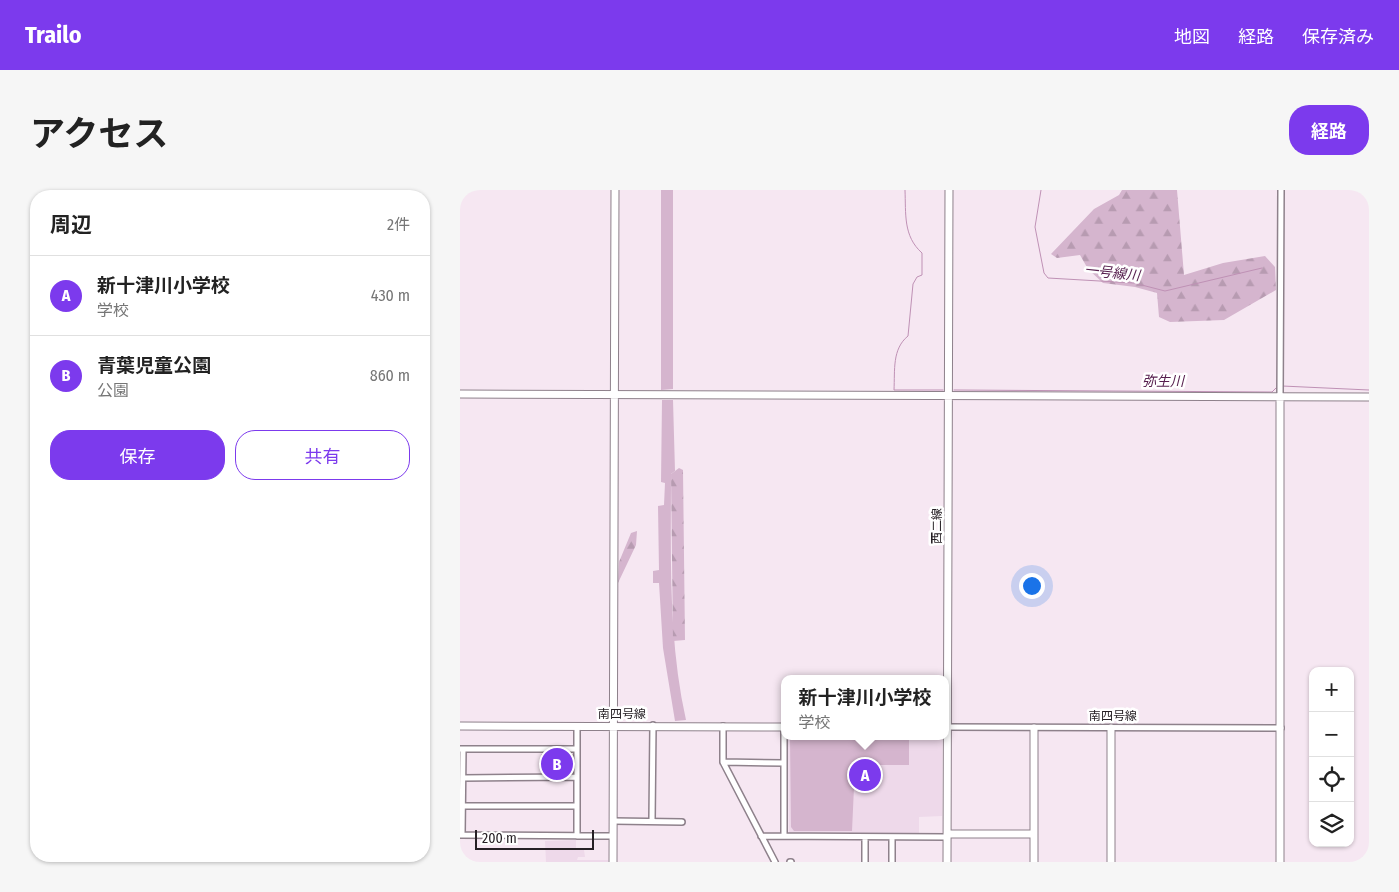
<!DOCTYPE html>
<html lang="ja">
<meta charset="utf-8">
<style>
body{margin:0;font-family:"Fira Sans Condensed","Noto Sans JP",sans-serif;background:#f6f6f6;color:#222}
.controls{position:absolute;right:15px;bottom:15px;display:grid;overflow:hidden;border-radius:10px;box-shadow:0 1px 4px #0004}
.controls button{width:45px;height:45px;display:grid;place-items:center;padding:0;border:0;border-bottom:1px solid #e0e0e0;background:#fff;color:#222;font:25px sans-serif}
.scale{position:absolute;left:15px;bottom:12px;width:119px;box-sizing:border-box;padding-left:5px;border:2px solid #262025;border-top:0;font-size:14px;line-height:18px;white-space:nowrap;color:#262025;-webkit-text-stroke:4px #fff;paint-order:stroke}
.you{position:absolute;left:571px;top:395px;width:18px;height:18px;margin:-12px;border:4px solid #fff;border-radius:50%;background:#1a73e8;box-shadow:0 0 0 8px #1a73e833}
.badge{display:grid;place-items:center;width:32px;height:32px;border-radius:50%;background:#7c3aed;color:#fff;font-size:16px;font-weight:700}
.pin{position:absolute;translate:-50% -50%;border:2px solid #fff;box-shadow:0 1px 5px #0006}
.popup{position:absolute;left:321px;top:485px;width:168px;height:65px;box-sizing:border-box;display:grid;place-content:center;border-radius:10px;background:#fff;filter:drop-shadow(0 1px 4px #0005);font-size:16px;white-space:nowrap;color:#767676}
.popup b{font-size:19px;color:#222}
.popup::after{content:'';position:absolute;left:50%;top:100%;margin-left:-10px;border:10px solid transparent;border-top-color:#fff}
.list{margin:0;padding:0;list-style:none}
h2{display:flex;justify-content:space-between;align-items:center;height:65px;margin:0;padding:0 20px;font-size:21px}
h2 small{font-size:16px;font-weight:400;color:#767676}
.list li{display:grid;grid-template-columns:32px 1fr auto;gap:15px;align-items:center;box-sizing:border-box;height:80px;padding:0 20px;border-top:1px solid #e0e0e0}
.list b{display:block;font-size:19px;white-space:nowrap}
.list p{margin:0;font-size:16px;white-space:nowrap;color:#767676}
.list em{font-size:16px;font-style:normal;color:#767676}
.actions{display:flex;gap:10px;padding:15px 20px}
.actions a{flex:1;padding:11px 0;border:1px solid #7c3aed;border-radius:20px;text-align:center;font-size:18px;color:#7c3aed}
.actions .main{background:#7c3aed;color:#fff}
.icon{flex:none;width:28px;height:28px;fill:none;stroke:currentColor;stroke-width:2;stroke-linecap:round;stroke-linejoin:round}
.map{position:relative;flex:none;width:909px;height:672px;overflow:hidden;border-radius:20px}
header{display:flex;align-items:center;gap:30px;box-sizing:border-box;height:70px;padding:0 25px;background:#7c3aed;color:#fff}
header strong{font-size:24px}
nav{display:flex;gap:28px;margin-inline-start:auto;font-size:18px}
.intro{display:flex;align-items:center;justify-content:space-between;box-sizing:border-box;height:120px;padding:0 30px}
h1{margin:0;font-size:35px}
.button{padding:12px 22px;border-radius:20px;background:#7c3aed;color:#fff;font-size:18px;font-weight:700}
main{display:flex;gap:30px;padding:0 30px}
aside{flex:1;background:#fff;border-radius:20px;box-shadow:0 1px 4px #0004}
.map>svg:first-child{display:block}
</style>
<header>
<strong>Trailo</strong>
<nav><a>地図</a><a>経路</a><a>保存済み</a></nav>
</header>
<div class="intro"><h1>アクセス</h1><a class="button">経路</a></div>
<main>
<aside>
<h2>周辺<small>2件</small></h2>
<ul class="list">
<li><span class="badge">A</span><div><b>新十津川小学校</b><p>学校</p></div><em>430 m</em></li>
<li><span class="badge">B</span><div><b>青葉児童公園</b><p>公園</p></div><em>860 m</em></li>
</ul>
<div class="actions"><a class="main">保存</a><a>共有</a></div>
</aside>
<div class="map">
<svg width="909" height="672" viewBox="0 0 909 672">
<defs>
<pattern id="forest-firs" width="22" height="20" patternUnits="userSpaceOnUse" patternTransform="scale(1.25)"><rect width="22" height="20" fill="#d5b5ce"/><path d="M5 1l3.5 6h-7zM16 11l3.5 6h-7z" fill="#b79bb1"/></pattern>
</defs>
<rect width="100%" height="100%" fill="#f6e7f2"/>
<path fill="#eed9ea" d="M328,546H482V626L459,627V644L329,643Z
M116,650V660H124L125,667H118L117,670H148V672H86L85,651Z"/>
<path fill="#d5b5ce" d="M201,0H213V199L201,200Z
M202,210H213L215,281L211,284C211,367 208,449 226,530L215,531L203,458L199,393H193V381L199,380L198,316L204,315L205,293L201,292Z
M330,549L449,550V575H395L392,641H334L331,637Z
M81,564H114V584H81Z"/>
<path fill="url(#forest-firs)" d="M662,0H717L724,85L763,73L805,66L815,77L816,100L764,130L710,132L699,127L697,103L675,97L643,93L628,79L620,65L597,68L591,64L634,19L659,5Z
M219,278L223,280L225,450L213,451L211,284Z
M177,341L176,355L158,393L159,372L171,343Z"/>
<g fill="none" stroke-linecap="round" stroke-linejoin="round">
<path stroke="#bf91b5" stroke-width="1" d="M445,0C446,24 443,46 462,63V85L457,87L453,94L448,146C432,159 435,180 434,200H483
M581,0L575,37L584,83L588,88L674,93L705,101L802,78
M822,196L909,200
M494,200L812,202L818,196"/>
<g stroke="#8e818b" stroke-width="8">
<path id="street" d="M820,206L821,0
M263,536V572L315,672
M487,537L821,538
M0,559H117
M263,572L324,573
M3,588L117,587
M3,616H117
M153,631L222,632
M192,631L193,535
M0,645L153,646
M2,645L3,559
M117,646V536
M301,646L487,647
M324,646V537
M405,647V672
M432,648V672
M330,672H331"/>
</g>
<g stroke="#8e818b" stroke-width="9">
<path id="secondary" d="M0,204L909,207
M820,206V672
M0,536L325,537
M651,538V672
M487,644H574
M153,672L155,0
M487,672L489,0
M574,672V538"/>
</g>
<use href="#street" stroke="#fff" stroke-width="5"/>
<use href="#secondary" stroke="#fff" stroke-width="7"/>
</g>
<g text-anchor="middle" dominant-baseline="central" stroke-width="5" stroke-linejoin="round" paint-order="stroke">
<g font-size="12" fill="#262025" stroke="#fff">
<text transform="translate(477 336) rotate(-90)">西二線</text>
<text x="162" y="524">南四号線</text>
<text x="653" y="526">南四号線</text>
</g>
<g font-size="14" font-style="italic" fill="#57204f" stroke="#fff">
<text transform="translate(652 83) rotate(6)">一号線川</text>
<text x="703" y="191">弥生川</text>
</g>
</g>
</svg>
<div class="controls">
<button>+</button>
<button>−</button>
<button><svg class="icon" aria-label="locate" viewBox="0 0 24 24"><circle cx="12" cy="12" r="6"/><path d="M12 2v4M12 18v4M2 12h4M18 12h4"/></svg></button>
<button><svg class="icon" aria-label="layers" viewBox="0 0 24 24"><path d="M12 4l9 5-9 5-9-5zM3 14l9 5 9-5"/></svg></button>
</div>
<div class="scale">200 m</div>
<div class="you"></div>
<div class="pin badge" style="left:405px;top:585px">A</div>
<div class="popup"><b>新十津川小学校</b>学校</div>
<div class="pin badge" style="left:97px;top:574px">B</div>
</div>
</main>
